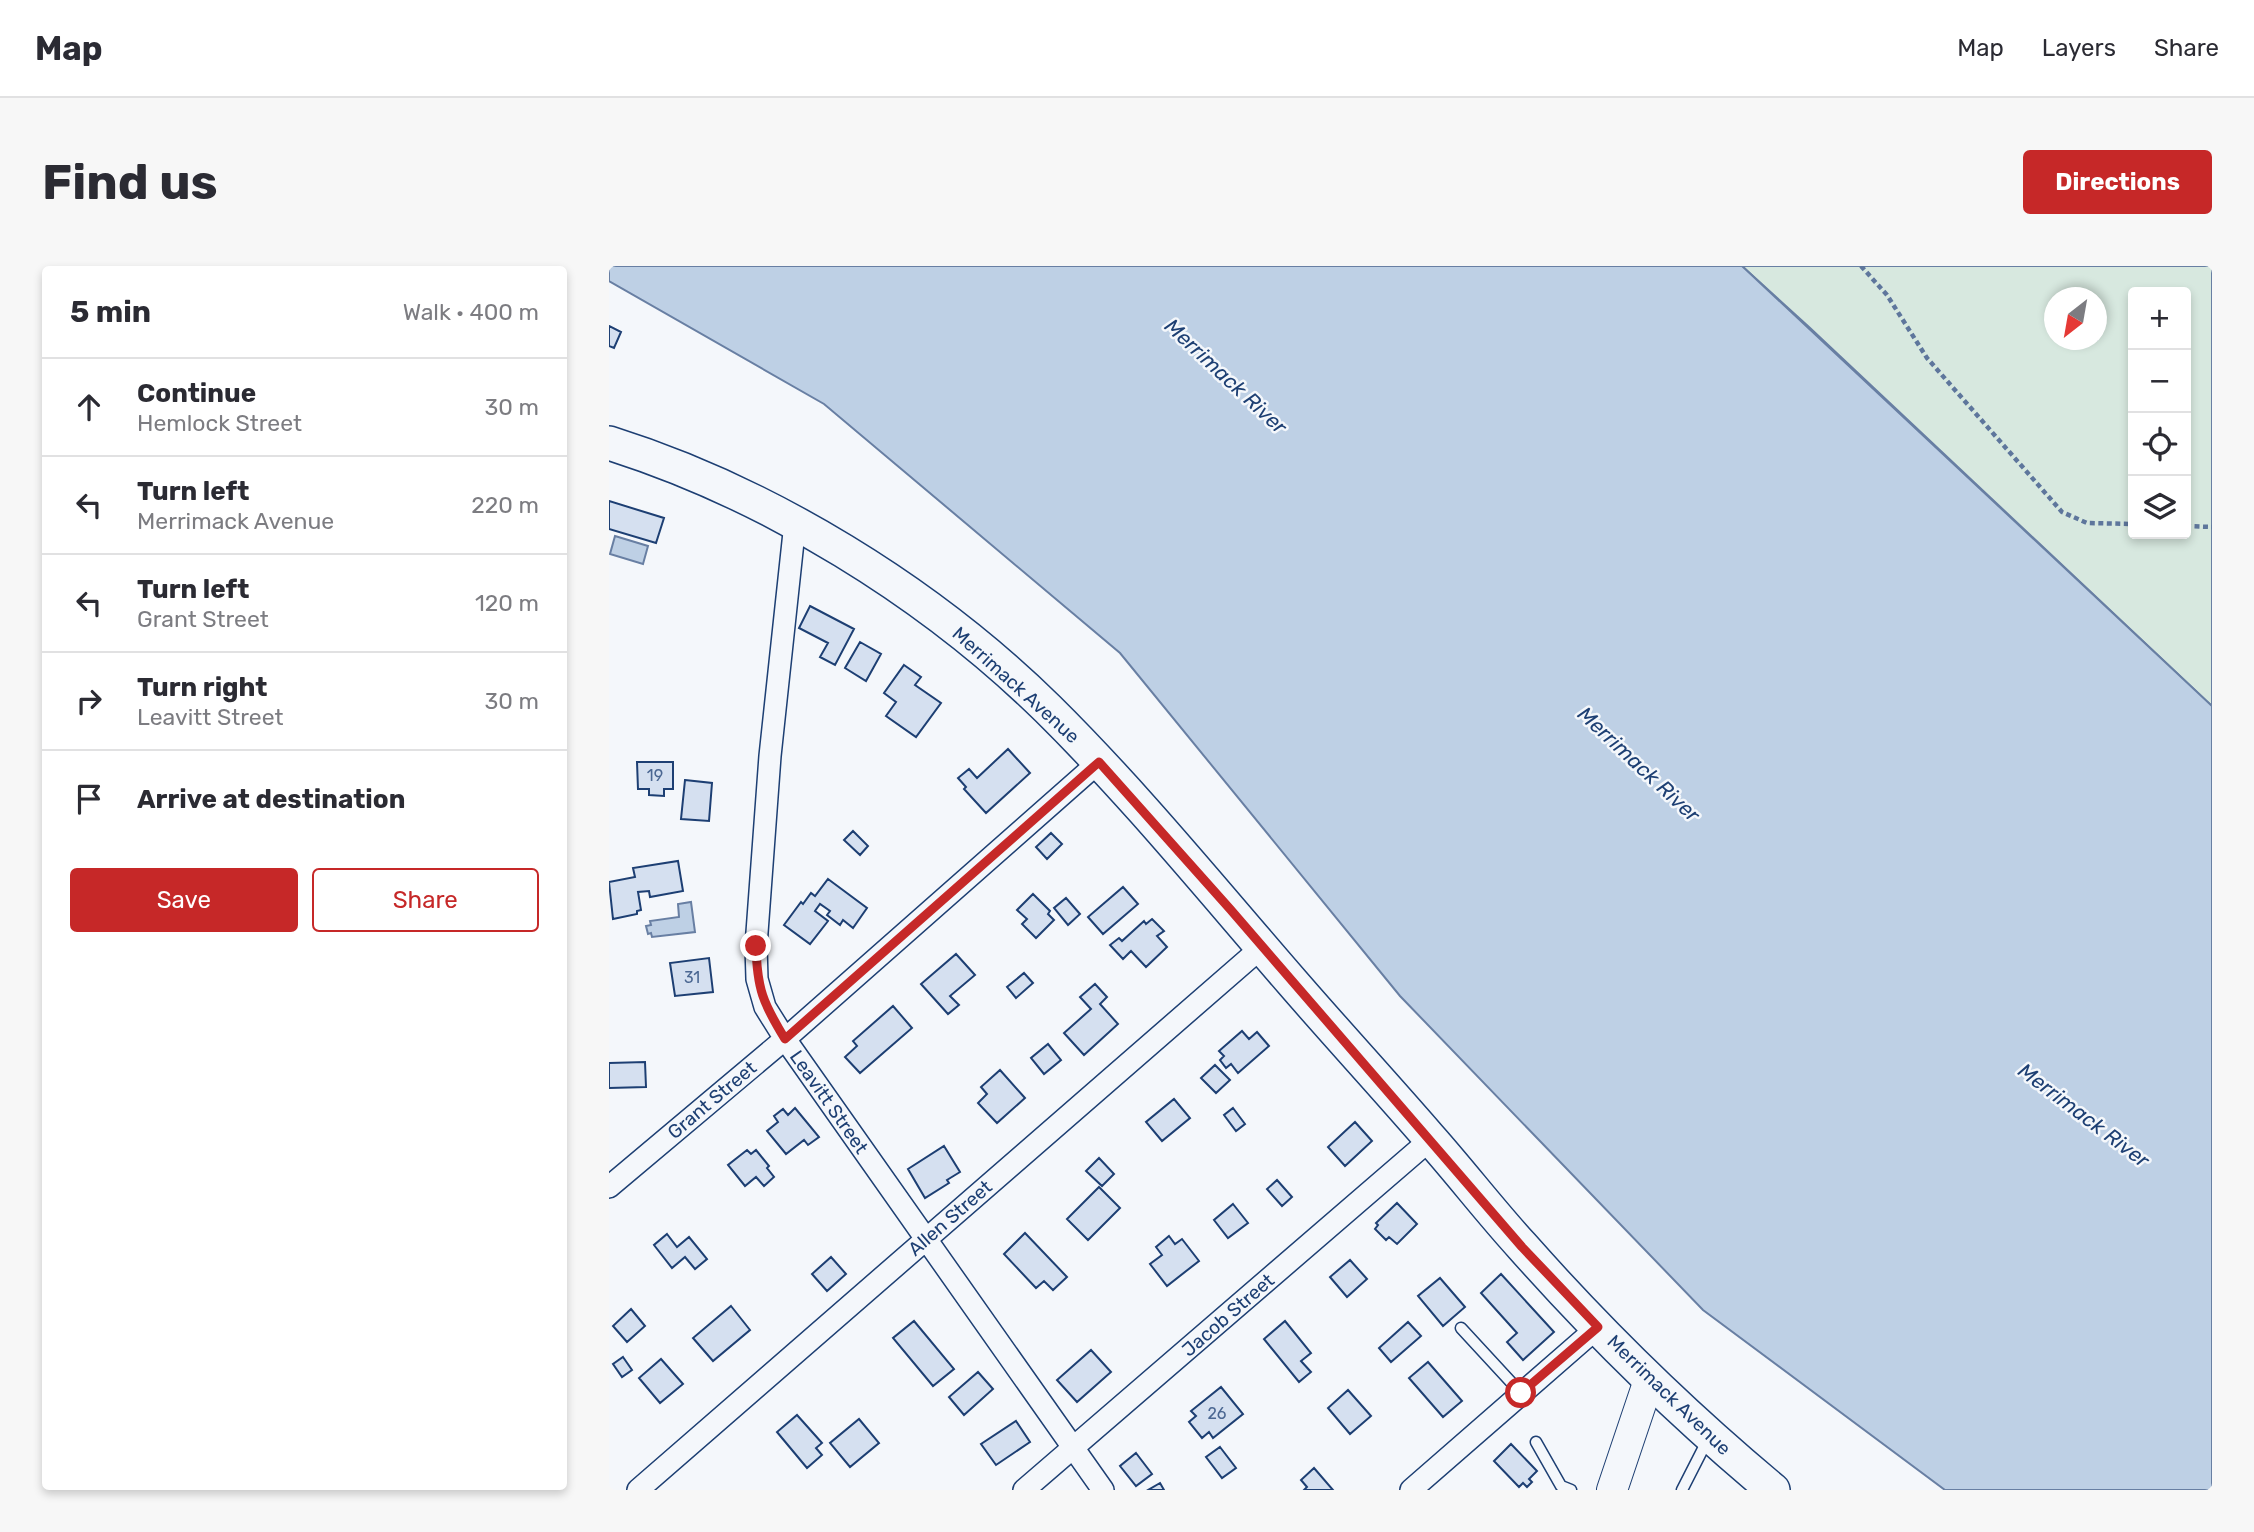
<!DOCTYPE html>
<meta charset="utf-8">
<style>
body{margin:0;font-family:Rubik,sans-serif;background:#f7f7f7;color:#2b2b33}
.controls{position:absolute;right:21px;top:21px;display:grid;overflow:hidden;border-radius:7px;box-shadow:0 4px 10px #0003}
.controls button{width:63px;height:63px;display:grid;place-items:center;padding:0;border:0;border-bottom:2px solid #e1e1e2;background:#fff;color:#2b2b33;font:35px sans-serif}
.compass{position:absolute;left:1435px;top:21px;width:63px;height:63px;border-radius:50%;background:#fff;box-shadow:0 4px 10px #0003;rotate:211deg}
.stop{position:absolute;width:21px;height:21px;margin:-16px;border:5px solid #c62828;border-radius:50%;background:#fff}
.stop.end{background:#c62828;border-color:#fff;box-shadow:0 2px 7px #0008}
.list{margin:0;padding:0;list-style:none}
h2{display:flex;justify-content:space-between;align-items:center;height:91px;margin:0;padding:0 28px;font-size:30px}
h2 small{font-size:23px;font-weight:400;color:#7c7c81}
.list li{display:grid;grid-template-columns:46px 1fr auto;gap:21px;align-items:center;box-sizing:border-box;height:98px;padding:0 28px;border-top:2px solid #e1e1e2}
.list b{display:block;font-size:26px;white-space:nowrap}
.list p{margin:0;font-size:23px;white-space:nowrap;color:#7c7c81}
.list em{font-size:23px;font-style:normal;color:#7c7c81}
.actions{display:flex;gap:14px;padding:21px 28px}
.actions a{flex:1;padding:16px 0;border:2px solid #c62828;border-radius:7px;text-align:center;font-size:24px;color:#c62828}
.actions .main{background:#c62828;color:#fff}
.icon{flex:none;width:38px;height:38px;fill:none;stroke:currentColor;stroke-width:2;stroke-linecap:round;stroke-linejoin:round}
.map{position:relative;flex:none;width:1603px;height:1224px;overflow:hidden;border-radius:7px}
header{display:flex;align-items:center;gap:42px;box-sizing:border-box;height:98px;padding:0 35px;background:#fff;border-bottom:2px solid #e1e1e2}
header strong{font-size:33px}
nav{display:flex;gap:38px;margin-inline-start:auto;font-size:24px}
.intro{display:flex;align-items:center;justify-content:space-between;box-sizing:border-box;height:168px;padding:0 42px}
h1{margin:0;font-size:49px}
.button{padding:18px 32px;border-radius:7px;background:#c62828;color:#fff;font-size:24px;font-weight:700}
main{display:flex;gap:42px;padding:0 42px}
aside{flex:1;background:#fff;border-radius:7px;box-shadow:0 4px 10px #0003}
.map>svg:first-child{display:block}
</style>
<header>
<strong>Map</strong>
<nav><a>Map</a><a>Layers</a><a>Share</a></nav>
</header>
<div class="intro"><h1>Find us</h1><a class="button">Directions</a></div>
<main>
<aside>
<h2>5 min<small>Walk · 400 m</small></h2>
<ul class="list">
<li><svg class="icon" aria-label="ahead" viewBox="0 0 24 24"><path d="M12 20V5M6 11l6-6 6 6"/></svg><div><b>Continue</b><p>Hemlock Street</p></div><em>30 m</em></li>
<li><svg class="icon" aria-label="left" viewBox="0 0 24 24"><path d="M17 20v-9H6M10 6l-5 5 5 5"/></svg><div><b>Turn left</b><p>Merrimack Avenue</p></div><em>220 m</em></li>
<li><svg class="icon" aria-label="left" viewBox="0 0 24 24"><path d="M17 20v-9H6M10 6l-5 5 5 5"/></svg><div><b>Turn left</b><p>Grant Street</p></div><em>120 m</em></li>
<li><svg class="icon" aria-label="right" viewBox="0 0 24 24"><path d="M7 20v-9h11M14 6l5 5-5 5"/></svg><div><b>Turn right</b><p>Leavitt Street</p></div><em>30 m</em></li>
<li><svg class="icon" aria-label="arrive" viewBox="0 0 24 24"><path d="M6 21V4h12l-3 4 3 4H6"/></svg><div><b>Arrive at destination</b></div></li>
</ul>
<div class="actions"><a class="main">Save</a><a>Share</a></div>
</aside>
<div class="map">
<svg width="1603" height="1224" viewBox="0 0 1603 1224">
<rect width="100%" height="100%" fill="#f4f7fb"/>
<path fill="#d7e8df" stroke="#687fa3" stroke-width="2" fill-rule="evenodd" d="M1133,0H1603V440L1200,61ZM1524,26H1577V268H1524ZM1446,32H1488V74H1446Z"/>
<path fill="#bed0e5" stroke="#687fa3" stroke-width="2" d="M0,0H1133L1603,440V1224H1336L1094,1044L791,730L511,387L215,138L0,15Z
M6,270L39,280L34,298L1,288Z
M82,636L86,666L43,671L42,667L39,668L37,660L42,659L41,655L70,651L69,638Z"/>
<path fill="#d5e0f0" stroke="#1d3f73" stroke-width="2" d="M0,60L12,66L5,82L0,80Z
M0,235L55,252L47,277L0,263Z
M201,340L245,363L226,399L211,391L219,377L190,362Z
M251,376L272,388L257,415L236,402Z
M295,399L312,411L306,419L332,437L307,471L277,450L287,436L275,427Z
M399,483L421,507L377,547L355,523L357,521L349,512L360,503L368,512Z
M28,496H64V523H55V530L40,529V523H29Z
M76,514L103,517L100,555L72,553Z
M244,565L259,580L251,589L235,574Z
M442,567L453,578L438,593L427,581Z
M69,595L74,625L41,631L40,625L29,626L32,644L28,645V648L4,653L0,616L26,611L24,602Z
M219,613L258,642L244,662L234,654L231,659L218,649L221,645L211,638L206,645L219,655L201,678L175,659L192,636L194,638L202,627L206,630Z
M514,621L529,638L494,668L479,651Z
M424,628L441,645L439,648L445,654L427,672L413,658L418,653L408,644Z
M457,632L471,648L459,659L445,642Z
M543,653L555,665L548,670L558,681L537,701L522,685L514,693L501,679L510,672L513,675L535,655L537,658Z
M347,688L366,709L341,730L350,739L339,748L312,718Z
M100,692L104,726L66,730L61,697Z
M415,707L424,717L407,732L398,721Z
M486,718L498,731L491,738L509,758L475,789L455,767L482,743L471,731Z
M284,740L303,762L251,807L236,791L248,780L244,775Z
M633,765L640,773L648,766L660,780L629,807L622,798L617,802L611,794L615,790L610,785Z
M439,778L452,794L435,808L422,792Z
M36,796L37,821L0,822V797Z
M606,799L621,814L607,827L592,812Z
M391,804L416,832L388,857L369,837L378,828L372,821Z
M565,833L581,852L553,875L537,856Z
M186,842L210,871L199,879L195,874L177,888L158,865L169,856L165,850L174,843L179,849Z
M624,842L636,858L627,865L615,849Z
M746,856L763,875L736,900L719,881Z
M335,880L351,906L338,914L340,917L316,932L299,903Z
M138,884L142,888L147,884L160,900L158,902L165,911L155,920L147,911L136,920L119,899Z
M490,892L505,908L493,920L477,905Z
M668,914L683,931L673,940L658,923Z
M490,921L511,942L479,974L458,953Z
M788,937L808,958L788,978L780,971L777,974L766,963L769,959L767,957Z
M624,938L639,957L619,972L605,954Z
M416,967L458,1011L444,1024L435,1015L427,1022L395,988Z
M58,968L68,981L80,971L98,993L86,1003L76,991L63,1002L45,979Z
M560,970L566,978L573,973L590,995L558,1020L541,998L553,989L547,981Z
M222,991L237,1008L218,1025L203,1008Z
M741,994L758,1013L738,1031L721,1011Z
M892,1008L945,1066L914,1094L898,1076L908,1067L872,1027Z
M831,1012L856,1041L834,1060L809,1030Z
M122,1040L141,1064L104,1095L84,1072Z
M22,1043L36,1060L18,1076L4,1060Z
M305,1055L345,1103L324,1120L284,1072Z
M676,1055L702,1087L692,1095L702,1106L690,1116L655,1073Z
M799,1056L812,1070L782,1096L770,1082Z
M482,1084L502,1106L468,1136L448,1114Z
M14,1091L23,1104L13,1111L4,1098Z
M52,1093L74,1118L51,1137L30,1112Z
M819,1096L853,1135L834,1151L800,1112Z
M369,1106L384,1123L355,1149L340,1131Z
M612,1121L634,1148L604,1172L600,1166L593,1172L580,1156L587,1150L582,1145Z
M739,1124L762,1150L741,1168L719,1142Z
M188,1149L213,1177L207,1182L213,1189L198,1202L168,1166Z
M250,1153L270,1177L241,1201L221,1177Z
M407,1155L421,1176L387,1199L372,1178Z
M902,1178L928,1205L920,1213L923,1216L918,1221L914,1217L910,1221L885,1195Z
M611,1181L627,1202L613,1212L597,1191Z
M527,1187L543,1208L527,1220L511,1200Z
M705,1202L724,1224H695L698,1221L692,1214Z
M551,1217L555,1224H539Z"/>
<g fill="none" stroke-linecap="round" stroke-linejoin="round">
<g stroke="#1d3f73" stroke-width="13">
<path id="lane" d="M852,1062L912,1127
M927,1176L952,1220L962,1224
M1073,1224L1099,1173"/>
</g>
<g stroke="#1d3f73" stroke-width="24">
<path id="street" d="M186,257L161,490L147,680L148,713L156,741L176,773L494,1224
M0,921L176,773L490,496
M29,1224L653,681
M415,1224L822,873
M802,1224L989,1061"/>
</g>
<g stroke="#1d3f73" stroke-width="32">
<path id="secondary" d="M1003,1224L1040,1114"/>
</g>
<g stroke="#1d3f73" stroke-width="36">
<path id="primary" d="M0,177C159,227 320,326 439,443C526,529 603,624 683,716C728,768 775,819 820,871C852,907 881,945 913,980C991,1068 1074,1149 1164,1224"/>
</g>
<path stroke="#5e769c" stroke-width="4.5" stroke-dasharray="5 3.5" stroke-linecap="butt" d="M1252,0L1278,29L1318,92L1453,246L1478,257L1524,258
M1577,260L1603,261"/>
<use href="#lane" stroke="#f4f7fb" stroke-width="10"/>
<use href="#street" stroke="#f4f7fb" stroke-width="21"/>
<use href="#secondary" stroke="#f4f7fb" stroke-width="30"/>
<use href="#primary" stroke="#f4f7fb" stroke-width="33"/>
</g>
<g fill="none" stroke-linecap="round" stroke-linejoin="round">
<path stroke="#c62828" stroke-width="9" d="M147,680C148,723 154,737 176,773L490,496L621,643L913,981L989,1061L912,1127"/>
</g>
<g text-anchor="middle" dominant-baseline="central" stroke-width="5" stroke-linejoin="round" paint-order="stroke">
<g font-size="16" fill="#4b6792">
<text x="46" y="509">19</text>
<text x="83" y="711">31</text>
<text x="608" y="1147">26</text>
</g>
<g font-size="19" fill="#1d3f73" stroke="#f4f7fb">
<text transform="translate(407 419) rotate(42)">Merrimack Avenue</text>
<text transform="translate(103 834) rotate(-40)">Grant Street</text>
<text transform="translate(220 836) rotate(55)">Leavitt Street</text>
<text transform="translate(341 952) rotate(-41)">Allen Street</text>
<text transform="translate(619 1049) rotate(-41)">Jacob Street</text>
<text transform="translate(1060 1129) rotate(44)">Merrimack Avenue</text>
</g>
<g font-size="21" font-style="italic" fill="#1d3f73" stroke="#f4f7fb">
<text transform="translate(617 110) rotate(43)">Merrimack River</text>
<text transform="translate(1030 498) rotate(43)">Merrimack River</text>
<text transform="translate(1475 849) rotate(37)">Merrimack River</text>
</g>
</g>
</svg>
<div class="controls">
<button>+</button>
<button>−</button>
<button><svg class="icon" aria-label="locate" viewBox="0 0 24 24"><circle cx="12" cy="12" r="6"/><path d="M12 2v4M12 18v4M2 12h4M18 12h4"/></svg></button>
<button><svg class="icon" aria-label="layers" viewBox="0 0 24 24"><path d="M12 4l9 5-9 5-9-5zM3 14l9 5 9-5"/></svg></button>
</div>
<svg class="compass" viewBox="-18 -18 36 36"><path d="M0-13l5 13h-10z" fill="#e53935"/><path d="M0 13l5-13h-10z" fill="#7c7c81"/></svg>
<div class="stop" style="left:912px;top:1127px"></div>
<div class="stop end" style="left:147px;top:680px"></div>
</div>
</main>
